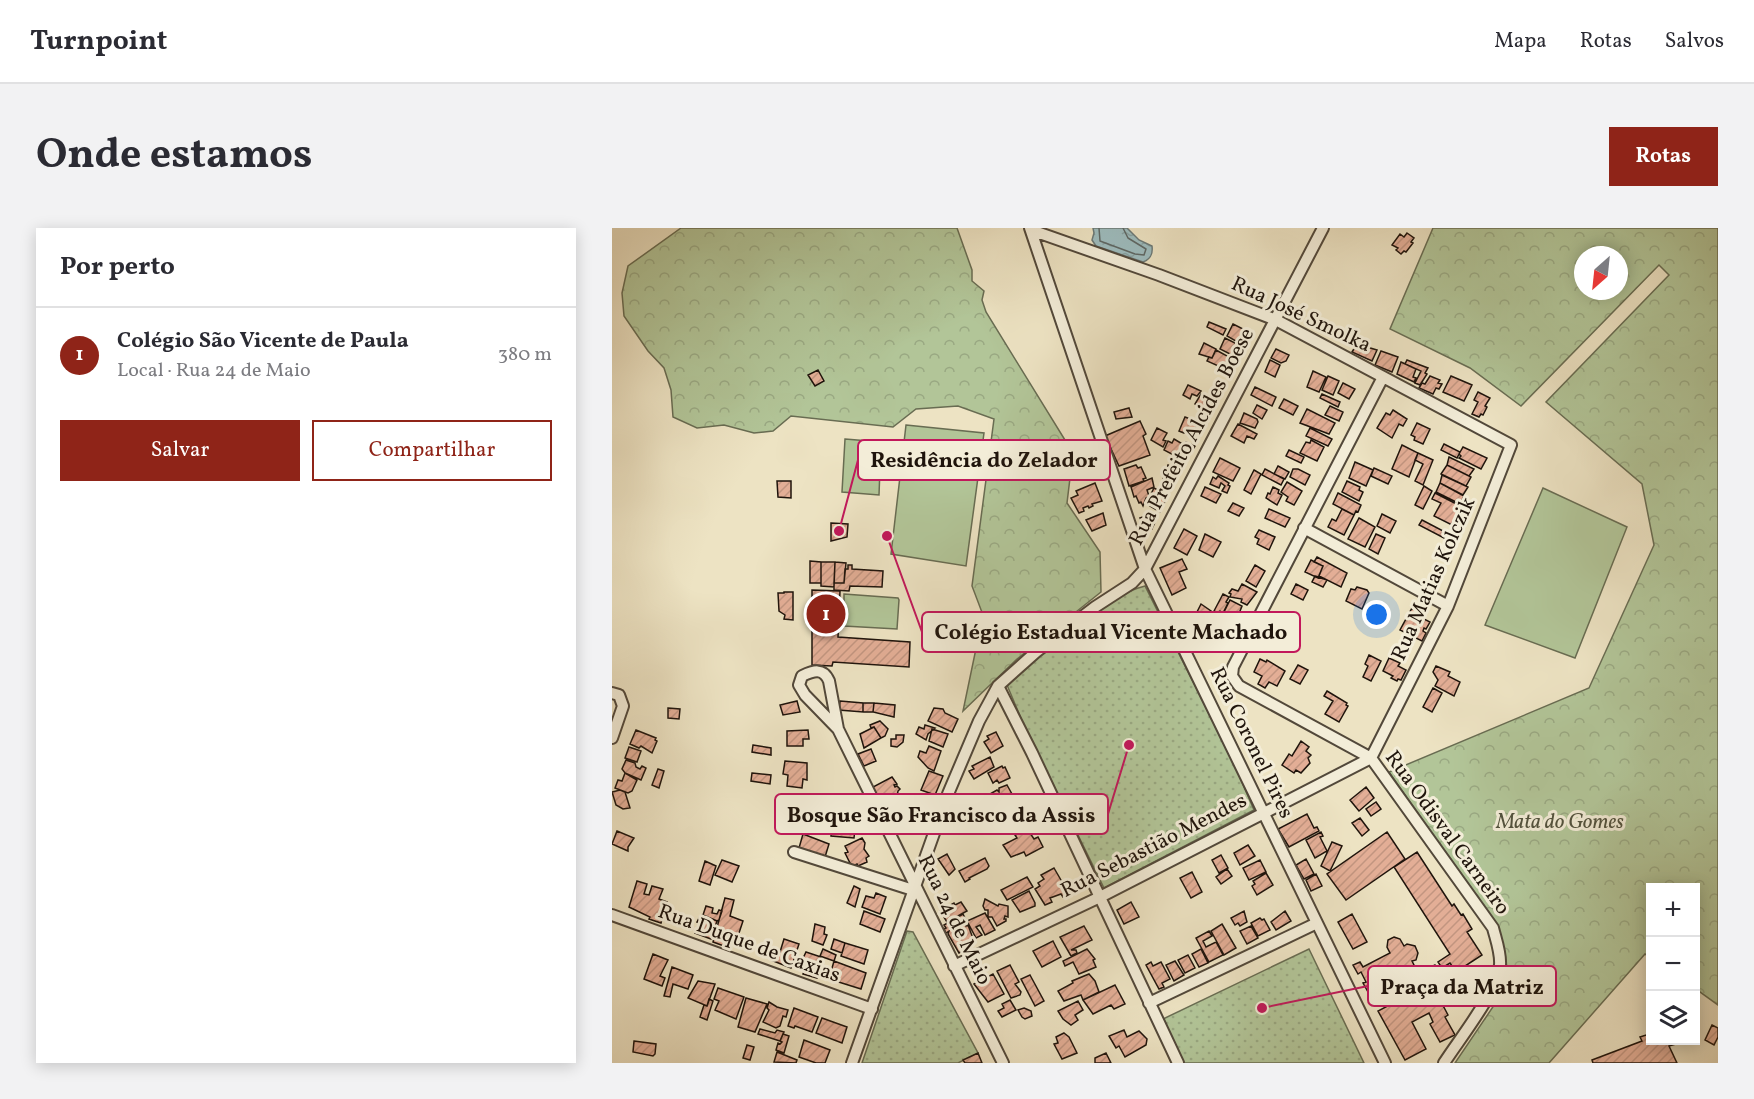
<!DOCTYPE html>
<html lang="pt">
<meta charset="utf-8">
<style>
body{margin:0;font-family:Vollkorn,serif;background:#f2f2f3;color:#2b2b33}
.controls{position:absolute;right:18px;bottom:18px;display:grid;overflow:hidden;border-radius:0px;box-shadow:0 3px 15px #0003}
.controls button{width:54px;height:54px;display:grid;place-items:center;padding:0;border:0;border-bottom:2px solid #e1e1e2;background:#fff;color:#2b2b33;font:30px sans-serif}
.compass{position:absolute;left:962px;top:18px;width:54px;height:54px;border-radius:50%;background:#fff;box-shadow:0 3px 15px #0003;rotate:207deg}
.you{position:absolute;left:765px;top:387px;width:21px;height:21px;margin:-15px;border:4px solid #fff;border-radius:50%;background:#1a73e8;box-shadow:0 0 0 9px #1a73e833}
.badge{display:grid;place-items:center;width:39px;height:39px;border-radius:50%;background:#8f2418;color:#fff;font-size:20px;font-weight:700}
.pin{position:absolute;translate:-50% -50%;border:3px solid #fff;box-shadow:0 2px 6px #0006}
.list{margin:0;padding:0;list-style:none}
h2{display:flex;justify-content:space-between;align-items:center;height:78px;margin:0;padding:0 24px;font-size:26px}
h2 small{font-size:20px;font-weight:400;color:#7c7c81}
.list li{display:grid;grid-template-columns:39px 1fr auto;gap:18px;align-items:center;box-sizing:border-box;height:96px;padding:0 24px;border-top:2px solid #e1e1e2}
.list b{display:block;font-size:22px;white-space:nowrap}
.list p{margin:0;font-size:20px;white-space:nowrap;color:#7c7c81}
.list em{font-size:20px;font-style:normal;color:#7c7c81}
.actions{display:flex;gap:12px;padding:18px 24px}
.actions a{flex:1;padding:14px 0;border:2px solid #8f2418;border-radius:0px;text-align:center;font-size:21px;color:#8f2418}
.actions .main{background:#8f2418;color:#fff}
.icon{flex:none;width:33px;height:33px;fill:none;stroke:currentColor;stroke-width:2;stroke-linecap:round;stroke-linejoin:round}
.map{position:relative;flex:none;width:1106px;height:835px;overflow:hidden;border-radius:0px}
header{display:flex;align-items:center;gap:36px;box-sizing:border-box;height:84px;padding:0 30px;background:#fff;border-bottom:2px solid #e1e1e2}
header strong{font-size:28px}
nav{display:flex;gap:33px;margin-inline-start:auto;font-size:21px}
.intro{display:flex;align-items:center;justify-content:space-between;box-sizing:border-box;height:144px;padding:0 36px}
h1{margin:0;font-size:42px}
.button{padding:15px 27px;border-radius:0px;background:#8f2418;color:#fff;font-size:21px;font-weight:700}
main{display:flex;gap:36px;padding:0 36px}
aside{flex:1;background:#fff;border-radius:0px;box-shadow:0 3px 15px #0003}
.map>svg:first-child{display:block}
</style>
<header>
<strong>Turnpoint</strong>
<nav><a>Mapa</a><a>Rotas</a><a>Salvos</a></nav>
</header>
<div class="intro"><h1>Onde estamos</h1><a class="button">Rotas</a></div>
<main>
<aside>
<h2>Por perto<small></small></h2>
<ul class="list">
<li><span class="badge">1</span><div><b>Colégio São Vicente de Paula</b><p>Local · Rua 24 de Maio</p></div><em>380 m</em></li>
</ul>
<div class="actions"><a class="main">Salvar</a><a>Compartilhar</a></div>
</aside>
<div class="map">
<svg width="1106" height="835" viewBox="0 0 1106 835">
<defs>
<pattern id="forest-crowns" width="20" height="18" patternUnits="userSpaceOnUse" patternTransform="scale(1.5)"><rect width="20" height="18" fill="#b2c598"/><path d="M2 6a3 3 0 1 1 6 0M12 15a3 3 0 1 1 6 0" fill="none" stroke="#99a882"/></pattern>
<pattern id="park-dots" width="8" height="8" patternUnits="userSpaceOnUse" patternTransform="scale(1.5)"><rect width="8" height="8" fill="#b2c598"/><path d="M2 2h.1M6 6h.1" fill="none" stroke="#99a882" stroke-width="1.8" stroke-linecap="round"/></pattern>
<pattern id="water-ripples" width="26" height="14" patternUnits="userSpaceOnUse" patternTransform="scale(1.5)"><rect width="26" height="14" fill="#9dbcbe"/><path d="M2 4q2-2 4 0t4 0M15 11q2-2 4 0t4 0" fill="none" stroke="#87a1a2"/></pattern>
<pattern id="building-hatch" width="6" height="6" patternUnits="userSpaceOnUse" patternTransform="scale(1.5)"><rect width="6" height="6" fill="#e3ae96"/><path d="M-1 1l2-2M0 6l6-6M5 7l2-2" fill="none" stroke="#c29580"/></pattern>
</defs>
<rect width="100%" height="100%" fill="#ede3c3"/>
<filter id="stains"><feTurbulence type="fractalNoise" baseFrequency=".00333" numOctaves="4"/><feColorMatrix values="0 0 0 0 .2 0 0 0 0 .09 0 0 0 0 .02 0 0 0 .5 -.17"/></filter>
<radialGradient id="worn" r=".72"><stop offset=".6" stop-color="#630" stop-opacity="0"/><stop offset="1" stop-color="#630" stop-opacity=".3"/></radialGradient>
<path fill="url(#forest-crowns)" stroke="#686c52" stroke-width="1.5" fill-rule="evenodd" d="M69,0H345L360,42V53L372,63L370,72L374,84L461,225L455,275L488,324L489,364L405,431L351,483L371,387L360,358L382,191L346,178L304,181L281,199L179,188L161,203L142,205L112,197L85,200L61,189L59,162L52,140L36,123L12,88L10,65L16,38Z
M821,0H1106V777L1084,761V660H1038V729L1033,726L937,835H843L891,764L895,739L888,704L777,544L977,460L1042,317L1030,256L934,174L1057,47L1047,37L909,178L858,140L778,101ZM971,27H1007V63H971Z"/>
<path fill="url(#park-dots)" stroke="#686c52" stroke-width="1.5" d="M533,358L623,538L642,582L492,660L411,495L395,457C430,423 486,370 533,358Z
M295,703L301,704L366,825L346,835H250Z
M697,721L752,835H572L551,791Z"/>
<path fill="#b2c598" stroke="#686c52" stroke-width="1.5" d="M294,197L372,205L354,338L279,326Z
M233,211L269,214L267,267L230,264Z
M931,260L1015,299L963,430L873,397Z
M232,366L286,370L287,372L285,401L232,398Z"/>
<path fill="url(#water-ripples)" stroke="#6b7977" stroke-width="1.5" d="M481,0H515L527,12L540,18C541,26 539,31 531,34L484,18L480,12L482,5Z"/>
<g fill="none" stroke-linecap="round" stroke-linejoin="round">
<path stroke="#5e6865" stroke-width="1.5" d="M487,0L488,13L523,26L532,27L534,21L516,10L511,0"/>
</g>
<path fill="url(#building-hatch)" stroke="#1f140c" stroke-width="1.5" d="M795,5L802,10L799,14L801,15L794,24L792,23L789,26L784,22L786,20L780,17L788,6L792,9Z
M597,94L614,101L611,107L595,99Z
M621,96L639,105L635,114L629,116L615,108Z
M613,110L625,116L620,127L608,121Z
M592,115L604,121L600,130L587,126Z
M745,116L765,122L760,133L740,124Z
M664,121L677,127L674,133L669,135L659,130Z
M604,122L617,129L613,141L595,133L597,129L600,130Z
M769,123L786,129L780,144L763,137Z
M658,132L668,137L663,149L653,144Z
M795,132L816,140L813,145L815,146L808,157L803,155L809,143L793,136Z
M789,134L804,141L801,149L804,150L802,154L785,146Z
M206,142L212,153L203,158L196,147Z
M701,143L714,149L707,164L695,159Z
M716,148L727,153L721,167L710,162Z
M818,148L828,152L826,155L830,156L827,161L824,160L821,166L807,160L810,155L813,156Z
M839,148L860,157L852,173L831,164Z
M731,155L743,161L737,171L726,165Z
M576,157L589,163L585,168L580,166L578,171L571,167Z
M643,159L664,169L660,178L639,167Z
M866,164L878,170L873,178L875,179L871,187L869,186L867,189L860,186L866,174L862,172Z
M589,166L602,173L594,187L587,183L589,179L583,176Z
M710,166L728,174L726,179L708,170Z
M672,171L686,178L681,187L667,180Z
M645,177L655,182L650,191L641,185Z
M718,178L731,184L727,193L713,187Z
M517,180L520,189L504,191L502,184Z
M695,181L723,195L717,206L688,195Z
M781,182L795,191L791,198L787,196L780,210L765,200L774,185L778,187Z
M632,185L645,191L646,194L643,200L628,195Z
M573,189L586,194L581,205L574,202L572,205L567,203Z
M528,193L534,206L531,208L538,227L507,238L493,208Z
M805,195L818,201L811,216L802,212L803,209L799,207Z
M626,196L645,206L642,211L635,208L632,215L619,208Z
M545,200L555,205L551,212L554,213L551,219L539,212Z
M698,200L720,211L716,218L694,208Z
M562,211L572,217L574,214L583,218L579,225L575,224L571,232L552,222L556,213L560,215Z
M699,212L712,219L705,233L688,225L694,214L698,215Z
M832,216L848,224L845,230L829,222Z
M790,217L806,225L797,249L780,241Z
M851,219L875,230L869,241L847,230L849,228L847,226Z
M677,222L692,229L689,235L674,228Z
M806,225L821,232L811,257L803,253L811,236L803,232Z
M837,229L862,241L857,248L835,237Z
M608,230L628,240L621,253L601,244Z
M743,234L761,242L754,258L737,250Z
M524,237L526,240L529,239L534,250L531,251L532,253L517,258L512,241Z
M556,237L567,243L560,256L551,251Z
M835,237L859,249L854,258L829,246Z
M666,238L677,244L673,251L662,246Z
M762,240L780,248L776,256L759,248Z
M653,241L672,251L669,257L650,247Z
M681,241H686L698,247L693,257L678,249Z
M642,242L649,246L639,266L632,262Z
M830,247L856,259L851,267L828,255Z
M606,248L617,255L616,257L618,258L615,265L610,263L613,258L609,255L607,260L598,256L601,249L604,251Z
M540,250L542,259L535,262L537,268L534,270L531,278L529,274L527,275L524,268L522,269L519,259Z
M165,253H179V270L166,269Z
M735,253L748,259L747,262L751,264L747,273L730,264Z
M675,254L690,263L682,277L674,273L676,269L669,264Z
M483,255L490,273L480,276L481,278L477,280L476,278L471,280L472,283L467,285L459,270L466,267L464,263Z
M828,255L852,268L848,276L824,264Z
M812,258L820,263L811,281L803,277Z
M593,259L609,266L604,275L589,268Z
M661,259L667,262L666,265L670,267L665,277L654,270L656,265L658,266Z
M542,260L556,267L548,284L538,278L537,270Z
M726,265L749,277L746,284L744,283L742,287L721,276Z
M823,265L858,283L848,301L822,288L829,275L820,271Z
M621,275L632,280L627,288L616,283Z
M657,281L678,290L673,299L653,290Z
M730,281L742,287L732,307L716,299L720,291L724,293Z
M491,285L494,297L480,303L474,292Z
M539,286L543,294L540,301L534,303L528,290Z
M770,286L784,293L778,305L765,298Z
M747,290L763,299L753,319L736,311Z
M810,292L835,305L832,310L807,297Z
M219,295L236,296L235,309L219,313Z
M572,301L585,308L575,327L562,320Z
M647,302L663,309L657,322L645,316L647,311L643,309Z
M593,306L609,314L601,329L587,322Z
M764,306L773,310L766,326L757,321Z
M705,329L735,345L729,359L707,348L711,338L702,334Z
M570,331L575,341L567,344L574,360L560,367L548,340Z
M699,332L711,338L706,350L693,344Z
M198,333L209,334V355H198Z
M209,334H223L222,359L209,358Z
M223,334L234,335L232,355H222Z
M236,337H240V341L271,343L270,359L238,358L237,363L222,362V355H232L233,341H236Z
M643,337L653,343L644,359L634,353Z
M703,348L715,352L711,359L700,354Z
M630,356L645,364L635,377L629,374L630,371L618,369L619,366L617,365L620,361L626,363Z
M684,356L696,362L691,372L679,366Z
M745,359L755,362L757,365L750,381L734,373L739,361L743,362Z
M200,362L228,363L226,409L298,414L297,439L221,434L220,438L200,437Z
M172,364H181V392L172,391L173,387L167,383L166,365H172Z
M611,366L617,369L614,374L616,375L611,385L608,383L607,385L602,383Z
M618,372L630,378L624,393L611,386Z
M589,376L599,383L594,392L584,386Z
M800,380L810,385L808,389L818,394L814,401L812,400L811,403L814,405L810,413L788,402Z
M757,427L769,433L759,453L751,449L756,438L753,436Z
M777,430L788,435L786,438L794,442L789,452L786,451L785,453L779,450L781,448L771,443Z
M648,431L654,434L655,432L673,443L665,458L657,454L653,460L646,456L650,448L642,444Z
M686,437L696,442L688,456L678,451Z
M824,438L838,444L836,448L848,454L842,468L823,458L826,452L821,444Z
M821,460L830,465L820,484L811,479Z
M715,463L735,475L734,477L736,478L727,494L713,486L721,473L712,468Z
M185,473L188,484L171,487L168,477Z
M228,473L251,475V484L227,482Z
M251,475H262L261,484H251Z
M262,475L283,477L282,489L261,484Z
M56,480L68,481L67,491L56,490Z
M322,480L331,481L333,485L346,491L340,504L316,493Z
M268,493L276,501L273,508L269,510L262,499L259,500L258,497Z
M313,497L323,500L316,506L314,512L304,506L307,499L312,501Z
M262,499L269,510L252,520L248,506Z
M320,501L336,506L331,519L317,513Z
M24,502L44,510L43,512L45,513L40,525L29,518L27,520L18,516Z
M196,502L197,511H191V518H175V503Z
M384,504L391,518L379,525L372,514L377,511L375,508Z
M284,507H292L291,514L285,519L279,518V511H284Z
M689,513L697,519L694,523L699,527L696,530L698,535L689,545L684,542L682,545L670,537L677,526L680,528Z
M141,517L159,520V527L140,524Z
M317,518L329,523L322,543L316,540L306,529L308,523L314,525Z
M17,519L29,523L25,534L13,530Z
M259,521L264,533L252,538L246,526Z
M378,529L382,539L362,551L357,543L362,541L360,538Z
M14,532L23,535L24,539L28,541L30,538L34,540L29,552L13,545L10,541Z
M173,533L195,535V552L191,551L190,560L175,558L176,547L171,546Z
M390,538L391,540L393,539L398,550L387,555L385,552L381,555L376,545Z
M46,541L52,543L47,560L40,557Z
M317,543L331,548L323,567L309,562Z
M13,545L25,552L20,563L16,565L3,560L6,552L10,553Z
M140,545L159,547L158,556L139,553Z
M280,549L285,556L282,557L283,559L285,558L288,561L286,563L285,568L269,576L261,559Z
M395,557L405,575L379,585L371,570L385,562L387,564V560Z
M754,559L762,570L747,583L738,572Z
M8,562L13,564L18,580L11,581L4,577L0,564Z
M764,574L769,581L759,588L754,581Z
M695,586L702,600L705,599L707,603L677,619L666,601Z
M748,590L757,602L750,608L740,595Z
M220,591L244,593L242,610L219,608Z
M416,602L422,611L426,609L431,619L414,628L412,624L399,629L391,617L405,610L403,607Z
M5,603L22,610L16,619V623L0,616Z
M709,604L711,608L708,609L715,623L703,630L694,612Z
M775,604L793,631L734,672L715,646Z
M191,606L217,616L213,629L187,620Z
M250,610L253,615L252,621L257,628L254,630L255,634L246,638L245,636L241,638L238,635L233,625L236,624L233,618Z
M720,614L730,618L718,643L709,638Z
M636,617L643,628L628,637L622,625Z
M805,624L840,678L842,676L849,687L851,686L860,701L855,704L870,727L844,744L838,735L830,740L826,734L838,726L782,639Z
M335,626L343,641L337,647L326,631Z
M609,627L616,640L607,645L600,632Z
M373,630L377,638L375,641L357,650L358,651L353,654L347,643Z
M694,631L702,646L692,651L684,637Z
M110,632L127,638L120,654L103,647Z
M648,632L654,644L637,652L631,640Z
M93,633L104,638L98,657L87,653Z
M442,640L457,666L451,669L449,666L438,670L440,674L433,677L423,661L428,658L426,655L432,651L429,647Z
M615,641L620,648L609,656L604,649Z
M580,644L590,664L579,670L568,650Z
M654,645L661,657L645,667L640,658L643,656L641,653Z
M704,646L710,658L699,663L694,652Z
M415,649L421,659L395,672L389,662Z
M25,653L35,656L32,666L37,667L40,658L51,661L47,671L55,674L49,695L37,691L38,689L17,679Z
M242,658L248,661L243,679L235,675Z
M417,663L423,675V678L408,684L400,672Z
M264,665L274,669L268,686L250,679L254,668L262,670Z
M113,670L122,672L118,688L131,693L125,711L115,708L112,718L101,714Z
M373,671L386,678L387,676L396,678V689L393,688L392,691H394V693L385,698L380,689H376V682H373L371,678Z
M349,674L355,683L335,694L328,683L342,675L343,677Z
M519,674L527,689L512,696L505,682Z
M94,678L101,680L100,685L105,686L107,682L110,683L107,692L105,693L91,687Z
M252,683L273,691L268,704L248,696Z
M632,683L635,694L628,698L626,695L623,697L619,690Z
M673,683L679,693L664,702L659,694Z
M373,685L383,702L373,707L368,697L364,699L370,707L364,710L355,693Z
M351,686L354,692L352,693L354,698L356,697L362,713L351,718L353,722L347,725L336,706L337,703L334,705L332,701L334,700L332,697Z
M740,686L755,714L741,721L726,694Z
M91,687L105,693L99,711L83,705L88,695L85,694L88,688Z
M648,690L650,692L652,691L658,702L646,708L639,695Z
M203,696L213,699L212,706L215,707L211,717L200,713Z
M610,696L624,720L612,727L599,703Z
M472,698L480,712L459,722H464L465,725L459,728L448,709Z
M639,698L646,710L635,716L628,703Z
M597,703L600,708L591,713L594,719L604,714L611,727L597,734L584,710Z
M782,709L788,711L792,718L795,716L803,718L806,725L804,732L800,733L804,741L802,747L796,750L789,747L786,741L759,756L762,760L756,764L751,755L754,754L749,744L746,746L741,737L748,734L751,739L778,725L775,719L776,712Z
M172,711L187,716L179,740L159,732L162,722L168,724Z
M222,711L233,715L230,725L219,721Z
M441,713L449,729L430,739L421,723Z
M233,715L256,722L252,736L229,728Z
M211,721L224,727L222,733L208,728Z
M475,721L483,731L481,732L484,739L467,746L461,734L453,738L451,733Z
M589,721L596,735L587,739L580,726Z
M194,724L209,729L206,737L209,739L205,750L191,746L192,743L186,741Z
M41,726L56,732L48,748L53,750L50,758L32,751Z
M576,727L583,740L573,745L566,732Z
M222,733L254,745L249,761L217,751Z
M563,733L572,747L562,753L554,737Z
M539,734L541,738L549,734L558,751L550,755L552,759L547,761L534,737Z
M398,737L407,754L403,756L409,764L408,767L399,770L385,743Z
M823,737L827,744L818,749L814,741Z
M60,739L81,747L76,761L61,756L58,769L52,768Z
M381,746L392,766L376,774L362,756Z
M477,746L483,753L487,764L471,772L469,767L452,773L446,763L461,755L460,753Z
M418,747L432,773L423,778L409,751Z
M86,753L103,756L95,778L76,770Z
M819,755L836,787L833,789L843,807L828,814L818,796L821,794L817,785L800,794L814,821L793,832L766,783Z
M503,757L513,776L502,781L499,777L481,786L471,772Z
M106,760L132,769L124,791L103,782L107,773L102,771Z
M134,770L155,776L143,804L126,799Z
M97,771L101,773L95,792L88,789L92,777L95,778Z
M398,772L404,782L390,789L386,783L392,780L390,776Z
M466,773L471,782L463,787L466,792L459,797L451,791L446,783Z
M157,774L165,779L176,782L174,789L171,788L168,798L164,800L151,794L157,782L155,780Z
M182,780L206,789L200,804L183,798L182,800L176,798Z
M412,780L419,783L420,788L413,791L410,789L406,782Z
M210,790L235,799L230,815L204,805Z
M1100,797L1106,800V809L1102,817L1093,812Z
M148,801L163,805L165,802L172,804L168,813L146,806Z
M512,802L515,809L527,803L535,811L534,817L513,829L507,818L504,820L497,808Z
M452,805L457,809L465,825L450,831L442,816L446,815L444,809Z
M171,806L177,808L172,825L164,822L166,815L168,816L170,814L168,813Z
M1034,807L1036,809H1038V812H1063L1064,816L1057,818L1065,835H981L980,832L1030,813L1028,809Z
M192,812L218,822L213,835H204L187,829Z
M22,813L44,816L43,826L41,828L21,824Z
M135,817L142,819L138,832L131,830Z
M165,824L185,832L184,835L162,834Z
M366,825L370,835H353L351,832Z
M494,825L499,835H483V830Z"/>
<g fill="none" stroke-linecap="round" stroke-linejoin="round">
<g stroke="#52483a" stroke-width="14">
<path id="street" d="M418,0L533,341L773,835
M771,149L621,439L620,448L627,458L759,530L881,700C884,712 889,725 888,737C884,766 848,810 832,835
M692,300L836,378
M386,458L420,525L566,835
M0,465L7,467L11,478L0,510
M226,501L193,467L187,457L190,448C201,443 211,439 217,453L226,501L391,835
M182,624L301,662
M0,687L260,781
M342,738L488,669L759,530L836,378L899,217L664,92L547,47L419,2
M537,775L705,695
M240,835L336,566L367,493L386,458L424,424L483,379L520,355L533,341L711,0"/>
</g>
<use href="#street" stroke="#f3edd8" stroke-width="10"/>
</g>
<g text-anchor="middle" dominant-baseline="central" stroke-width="6" stroke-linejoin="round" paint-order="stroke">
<g font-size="21" fill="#1f140c" stroke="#f3edd8">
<text transform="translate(689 87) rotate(25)">Rua José Smolka</text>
<text transform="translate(580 209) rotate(-62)">Rua Prefeito Alcides Boese</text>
<text transform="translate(822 351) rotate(-66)">Rua Matias Kolczik</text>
<text transform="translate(639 515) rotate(64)">Rua Coronel Pires</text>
<text transform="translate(835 605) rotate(54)">Rua Odisval Carneiro</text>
<text transform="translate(542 618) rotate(-27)">Rua Sebastião Mendes</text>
<text transform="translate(342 692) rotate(64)">Rua 24 de Maio</text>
<text transform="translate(137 716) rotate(20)">Rua Duque de Caxias</text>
</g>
<g font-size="21" font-style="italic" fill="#52523d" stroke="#f3edd8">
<text x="948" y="594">Mata do Gomes</text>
</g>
</g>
<path fill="none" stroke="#c2185b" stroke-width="2" d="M227 303L246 232M275 308L310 404M517 517L496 586M650 780L756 758"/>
<g fill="#c2185b" stroke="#f3edd8" stroke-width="2">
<circle cx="227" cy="303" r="6"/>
<circle cx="275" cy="308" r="6"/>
<circle cx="517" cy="517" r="6"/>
<circle cx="650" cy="780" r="6"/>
</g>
<g fill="#f3edd8" stroke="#c2185b" stroke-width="2">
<rect x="246" y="212" width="252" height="40" rx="6"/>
<rect x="310" y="384" width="378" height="40" rx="6"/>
<rect x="163" y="566" width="333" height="40" rx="6"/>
<rect x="756" y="738" width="188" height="40" rx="6"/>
</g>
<g font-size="22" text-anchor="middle" font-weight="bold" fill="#1f140c">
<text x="372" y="239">Residência do Zelador</text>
<text x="499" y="411">Colégio Estadual Vicente Machado</text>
<text x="329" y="594">Bosque São Francisco da Assis</text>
<text x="850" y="766">Praça da Matriz</text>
</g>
<rect width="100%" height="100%" filter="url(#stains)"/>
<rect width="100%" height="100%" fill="url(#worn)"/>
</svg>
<div class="controls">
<button>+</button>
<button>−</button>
<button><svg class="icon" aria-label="layers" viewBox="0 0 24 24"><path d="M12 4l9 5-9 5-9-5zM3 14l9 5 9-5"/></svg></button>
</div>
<svg class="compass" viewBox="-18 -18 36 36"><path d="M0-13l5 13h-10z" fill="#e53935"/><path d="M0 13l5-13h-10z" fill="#7c7c81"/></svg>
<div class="you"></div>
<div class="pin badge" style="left:214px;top:386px">1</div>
</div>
</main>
